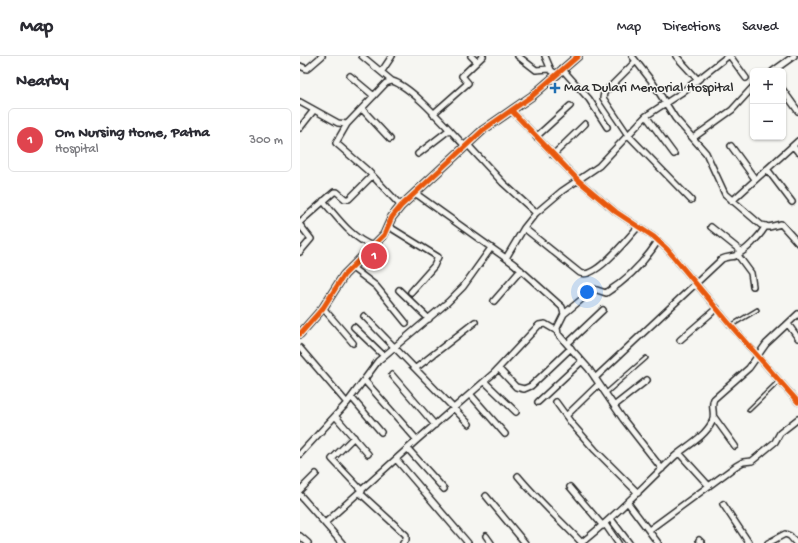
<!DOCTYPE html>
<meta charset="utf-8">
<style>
body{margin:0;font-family:"Gochi Hand",sans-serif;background:#f2f2f3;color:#2b2b33}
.controls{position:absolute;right:12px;top:12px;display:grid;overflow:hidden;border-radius:6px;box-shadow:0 1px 3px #0004}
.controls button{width:36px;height:36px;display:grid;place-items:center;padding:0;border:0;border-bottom:1px solid #e1e1e2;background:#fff;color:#2b2b33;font:20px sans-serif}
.you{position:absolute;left:287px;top:236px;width:14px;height:14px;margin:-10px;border:3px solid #fff;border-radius:50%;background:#1a73e8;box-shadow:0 0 0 6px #1a73e833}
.badge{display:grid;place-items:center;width:26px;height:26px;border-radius:50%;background:#1f6fb2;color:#fff;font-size:13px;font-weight:700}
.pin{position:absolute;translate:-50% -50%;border:2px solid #fff;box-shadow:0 1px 4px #0006}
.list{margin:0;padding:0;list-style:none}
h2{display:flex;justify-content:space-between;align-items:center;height:52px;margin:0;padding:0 16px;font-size:17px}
h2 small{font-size:13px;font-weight:400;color:#7c7c81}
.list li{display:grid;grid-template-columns:26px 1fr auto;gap:12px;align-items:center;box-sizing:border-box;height:64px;margin:0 8px 8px;padding:0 8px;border:1px solid #e1e1e2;border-radius:6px}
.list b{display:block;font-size:15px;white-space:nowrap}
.list p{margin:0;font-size:13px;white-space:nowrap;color:#7c7c81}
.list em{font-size:13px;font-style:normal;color:#7c7c81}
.map{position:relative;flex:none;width:498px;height:487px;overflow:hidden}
header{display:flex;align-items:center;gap:24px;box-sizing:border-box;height:56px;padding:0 20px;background:#fff;border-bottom:1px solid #e1e1e2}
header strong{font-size:19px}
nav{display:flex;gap:22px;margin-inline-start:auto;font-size:14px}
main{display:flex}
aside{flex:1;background:#fff}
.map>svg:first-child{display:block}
</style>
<header>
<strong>Map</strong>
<nav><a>Map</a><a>Directions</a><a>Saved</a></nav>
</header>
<main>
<aside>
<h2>Nearby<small></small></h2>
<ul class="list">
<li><span class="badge" style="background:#e0444e">1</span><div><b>Om Nursing Home, Patna</b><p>Hospital</p></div><em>300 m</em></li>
</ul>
</aside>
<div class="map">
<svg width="498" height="487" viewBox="0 0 498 487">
<rect width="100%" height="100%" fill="#f6f6f2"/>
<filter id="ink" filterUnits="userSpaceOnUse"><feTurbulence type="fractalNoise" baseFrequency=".025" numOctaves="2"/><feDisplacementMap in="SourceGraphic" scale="8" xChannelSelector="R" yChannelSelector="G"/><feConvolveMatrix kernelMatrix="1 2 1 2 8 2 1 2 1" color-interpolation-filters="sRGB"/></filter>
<g filter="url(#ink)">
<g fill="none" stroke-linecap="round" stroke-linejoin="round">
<g stroke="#2b2b2b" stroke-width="5.5">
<path id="lane" d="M432,269L457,254
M306,337L346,302
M449,354L479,325"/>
</g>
<g stroke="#2b2b2b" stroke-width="8">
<path id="street" d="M62,0L92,25
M171,0L177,6
M218,0L236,14L249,13L258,19
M245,0L251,14
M332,0L353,27L375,62L406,97L425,138L461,169L469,171L481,168L498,187
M376,0L398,24
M430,0L446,22
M336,5L304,37L303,42L328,79L391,144
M0,10L7,13L22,0
M263,14L289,43L307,71
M82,15L92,0
M473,15L494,0
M50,20L74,40
M483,34L498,55
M0,46L38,67L47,68L86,27L92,25C112,30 149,74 165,90
M62,53L90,83
M212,55L279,125L316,156L354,181L367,193L433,272L498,346
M133,58L168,27L162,20L183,0
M346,60L374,98
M47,68L36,87L68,115L101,150
M0,72L14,54
M236,81L270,50
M393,82L432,54L453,31
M167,88L203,127L236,157
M431,90L455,123
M493,90L498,96
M118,98L149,74
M253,99L285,68
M467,113L492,146
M115,137L214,208L262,251L264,258L257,272L258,278L289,313L323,363L362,413
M23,145C38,162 51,182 73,190
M432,145L498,85
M0,166L34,136H37L45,143H49L72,120
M0,169L11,183L0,196
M88,170L138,201L134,210L111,236
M411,171L441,195
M224,172L280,217C295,224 328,182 338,171
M437,198L451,217L453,230
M206,202L224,172L236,157L262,135L299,110L346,60L381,37L428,0
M51,211L76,230L106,267
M99,234L129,263
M194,245L221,214
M23,252L53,287
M264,258L294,233L306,237C327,224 345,205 358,185
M64,260L169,368
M488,268L498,282
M54,271L83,299
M380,284L417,252
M267,288L303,254
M0,292L47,347
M116,312L175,266
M199,313L216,331L224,333L231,330L271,292
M92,319L135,369
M295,322L422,203C426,201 431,201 435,200C446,195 459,181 466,170
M65,325L117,384
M185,326L216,356
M170,338L205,378
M52,342L81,376
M238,346L282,305
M256,346L272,368L295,394L338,437
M314,350L347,324
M266,360L299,328
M36,361L68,398
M414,361L435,390
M54,381L32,403L62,435
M108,393L144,433
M379,397L409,430
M0,398L47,347L78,305L148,246L163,231L191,192
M96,403L168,487
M218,420C238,444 260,464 282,487
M270,431L303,470
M0,434L16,418
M60,437L106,479V484L103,487
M0,439L42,487
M186,440L225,487
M328,447L358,487
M423,448L449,487
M311,463L329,487
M25,467L117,384L194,317L239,269L245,268L257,275
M305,468L318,487
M349,474L436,410L443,406L452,405L475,386L480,377L498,363
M0,480L8,487
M186,480L191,487
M399,484L402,487
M281,487C315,461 343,430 374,401C385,391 405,381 412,366C416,358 410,350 414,343L449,312L466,288L498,258
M468,487L485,478L490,480L496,487"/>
</g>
<g stroke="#2b2b2b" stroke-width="10">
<path id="secondary" d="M0,278L23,252L44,219L84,179L92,161L101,150L183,74L232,40L278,0"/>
</g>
<use href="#lane" stroke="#f6f6f2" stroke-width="2.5"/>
<use href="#street" stroke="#f6f6f2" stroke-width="5"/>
<use href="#secondary" stroke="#f6f6f2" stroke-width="7"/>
<g stroke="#f6f6f2" stroke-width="8">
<path id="cycleway" d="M212,55L279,125L316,156L354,181L367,193L433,272L498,346
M0,278L23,252L44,219L84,179L92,161L101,150L183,74L232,40L278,0"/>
</g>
<use href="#cycleway" stroke="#e8590c" stroke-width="5"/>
</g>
</g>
<path fill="#1f6fb2" stroke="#f6f6f2" stroke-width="1.5" d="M253 26h4v4h4v4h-4v4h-4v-4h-4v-4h4z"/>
<g text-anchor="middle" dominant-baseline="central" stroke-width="3" stroke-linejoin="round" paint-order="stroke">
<g font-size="14" fill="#2b2b2b" stroke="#f6f6f2" text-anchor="start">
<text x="264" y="32">Maa Dulari Memorial Hospital</text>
</g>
</g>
</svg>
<div class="controls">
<button>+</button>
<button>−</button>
</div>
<div class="you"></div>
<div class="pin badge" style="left:74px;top:200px;background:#e0444e">1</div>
</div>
</main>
